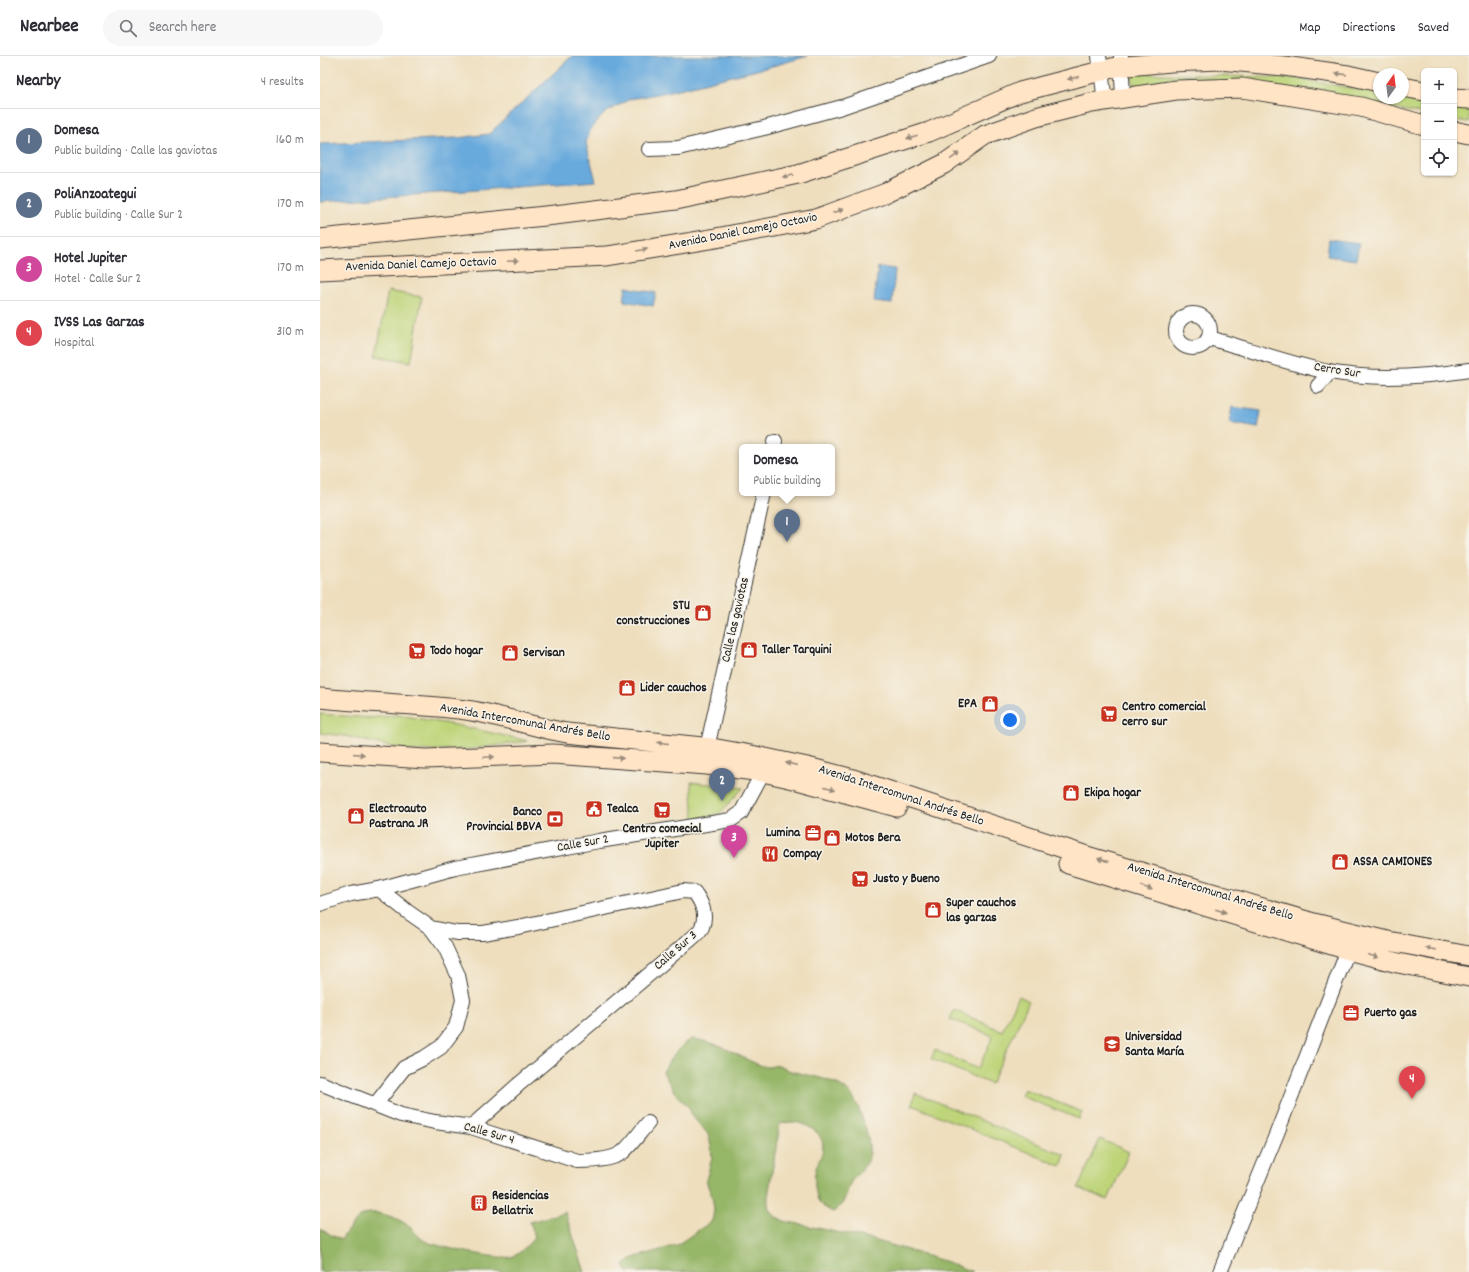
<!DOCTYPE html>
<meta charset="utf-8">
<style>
body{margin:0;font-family:Dekko,sans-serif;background:#f7f7f7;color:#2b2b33}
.controls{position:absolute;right:12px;top:12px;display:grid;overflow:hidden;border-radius:6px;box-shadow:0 1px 3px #0004}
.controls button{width:36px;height:36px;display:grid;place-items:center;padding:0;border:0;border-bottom:1px solid #e1e1e2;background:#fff;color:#2b2b33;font:20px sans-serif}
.compass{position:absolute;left:1053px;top:12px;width:36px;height:36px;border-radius:50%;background:#fff;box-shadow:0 1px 3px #0004;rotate:14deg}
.you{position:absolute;left:690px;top:664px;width:14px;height:14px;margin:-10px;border:3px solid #fff;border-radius:50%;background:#1a73e8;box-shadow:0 0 0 6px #1a73e833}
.badge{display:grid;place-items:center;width:26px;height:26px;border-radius:50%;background:#c8321e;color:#fff;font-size:13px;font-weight:700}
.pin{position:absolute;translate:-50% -33px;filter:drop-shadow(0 1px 2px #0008)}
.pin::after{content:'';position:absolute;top:21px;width:14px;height:12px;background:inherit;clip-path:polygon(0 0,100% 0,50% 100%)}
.popup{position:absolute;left:419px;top:388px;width:96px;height:52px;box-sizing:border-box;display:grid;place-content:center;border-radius:6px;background:#fff;filter:drop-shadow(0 1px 3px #0005);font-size:13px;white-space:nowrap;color:#7c7c81}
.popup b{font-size:15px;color:#2b2b33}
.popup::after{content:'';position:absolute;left:50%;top:100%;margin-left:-8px;border:8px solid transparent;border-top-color:#fff}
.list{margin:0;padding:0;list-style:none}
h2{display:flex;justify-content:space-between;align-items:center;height:52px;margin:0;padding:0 16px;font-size:17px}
h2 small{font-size:13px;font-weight:400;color:#7c7c81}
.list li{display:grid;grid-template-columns:26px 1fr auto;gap:12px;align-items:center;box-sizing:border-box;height:64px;padding:0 16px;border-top:1px solid #e1e1e2}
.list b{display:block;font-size:15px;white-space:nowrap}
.list p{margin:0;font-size:13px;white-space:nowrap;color:#7c7c81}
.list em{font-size:13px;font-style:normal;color:#7c7c81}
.icon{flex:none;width:22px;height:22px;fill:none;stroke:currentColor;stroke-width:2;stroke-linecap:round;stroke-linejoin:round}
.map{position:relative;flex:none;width:1149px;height:1216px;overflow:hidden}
header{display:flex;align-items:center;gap:24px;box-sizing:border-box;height:56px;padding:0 20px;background:#fff;border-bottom:1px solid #e1e1e2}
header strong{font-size:19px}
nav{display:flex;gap:22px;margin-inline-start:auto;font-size:14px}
.search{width:280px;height:36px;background:#f7f7f7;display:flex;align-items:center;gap:10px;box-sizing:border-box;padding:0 14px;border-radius:22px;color:#7c7c81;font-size:15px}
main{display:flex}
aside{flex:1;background:#fff}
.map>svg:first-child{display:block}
</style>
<header>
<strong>Nearbee</strong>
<div class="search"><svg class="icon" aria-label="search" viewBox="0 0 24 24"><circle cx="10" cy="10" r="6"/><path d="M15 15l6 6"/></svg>Search here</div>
<nav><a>Map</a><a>Directions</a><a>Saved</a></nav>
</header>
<main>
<aside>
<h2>Nearby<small>4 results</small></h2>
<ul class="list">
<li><span class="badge" style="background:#5c6f8a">1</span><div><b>Domesa</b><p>Public building · Calle las gaviotas</p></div><em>160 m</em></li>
<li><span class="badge" style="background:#5c6f8a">2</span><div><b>PoliAnzoategui</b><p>Public building · Calle Sur 2</p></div><em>170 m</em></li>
<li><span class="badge" style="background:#d1479c">3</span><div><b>Hotel Jupiter</b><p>Hotel · Calle Sur 2</p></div><em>170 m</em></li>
<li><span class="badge" style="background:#e0444e">4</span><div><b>IVSS Las Garzas</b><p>Hospital</p></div><em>310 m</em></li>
</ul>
</aside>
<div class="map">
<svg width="1149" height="1216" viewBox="0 0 1149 1216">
<rect width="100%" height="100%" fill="#f7f3e8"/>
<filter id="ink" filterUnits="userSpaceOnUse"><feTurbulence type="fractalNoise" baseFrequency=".025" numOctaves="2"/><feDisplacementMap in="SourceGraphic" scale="8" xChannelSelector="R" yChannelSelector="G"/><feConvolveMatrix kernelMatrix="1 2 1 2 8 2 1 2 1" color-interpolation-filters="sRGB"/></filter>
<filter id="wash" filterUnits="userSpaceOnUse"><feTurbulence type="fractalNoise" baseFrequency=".012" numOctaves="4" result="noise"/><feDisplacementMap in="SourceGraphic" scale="16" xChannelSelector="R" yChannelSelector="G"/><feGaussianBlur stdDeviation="0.9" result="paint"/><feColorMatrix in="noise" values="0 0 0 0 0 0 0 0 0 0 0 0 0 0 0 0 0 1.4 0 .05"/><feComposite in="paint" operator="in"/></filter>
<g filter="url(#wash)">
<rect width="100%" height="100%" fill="#eedebd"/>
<path fill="#bdd478" stroke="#6c784a" d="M812,17L974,22L1059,37V42L1083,41L1104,45V58L944,30L813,32Z
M1134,50L1149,53V66L1134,64Z
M68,235L102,241L91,306L56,300Z
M0,658L48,662L80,659L140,670L208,685L150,693L90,695L25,680L0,677Z
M371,726L423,732L399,758L374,764Z
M699,940L709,945L671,1028L611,1003L615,994L658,1013L673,980L630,963L634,954L682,975Z
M704,1033L762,1056L759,1063L701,1040Z
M595,1037L745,1099L741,1110L592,1049Z
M780,1083L809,1096L788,1144L758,1132Z"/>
<path fill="#96b668" stroke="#596942" d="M372,983C400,986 413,998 437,1008C440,1009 445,1011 448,1011C452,1011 456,1008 460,1010C464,1011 467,1014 471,1015C491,1021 519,1022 532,1040C538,1048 541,1059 544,1068C549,1081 553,1100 543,1112C540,1116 537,1119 533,1123C524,1136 530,1144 513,1156C499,1149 497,1146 495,1130C495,1124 494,1118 496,1112C498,1105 503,1098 503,1091C503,1075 485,1067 472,1066C468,1066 463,1067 460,1068L448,1140C447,1155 451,1159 464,1165L554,1184L624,1205L653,1216H307L304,1208L313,1202L357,1189L392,1165L394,1155L393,1145L386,1124L392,1102L391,1090L388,1078L373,1061L369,1052L355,1037L343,1016C350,1002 358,991 372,983Z
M245,1156L265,1216H0V1173L21,1184C27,1175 34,1165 43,1159C54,1152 80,1163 89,1170C95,1176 100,1183 107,1186C119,1191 180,1204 191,1201C201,1198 208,1188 215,1181L210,1166Z"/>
<path fill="#69aadd" stroke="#42637c" d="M252,0H488L449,11L347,36L310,43L285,57L271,72L266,87L276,125L0,146V88L137,82L169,78Z
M1009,183L1039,187L1036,204L1007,200Z
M558,211L575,213L572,248L554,246Z
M306,231L336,237L333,250L304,245Z
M912,351L941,355L938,372L909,367Z"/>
</g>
<g filter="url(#ink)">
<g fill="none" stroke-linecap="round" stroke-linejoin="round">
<g stroke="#3c3934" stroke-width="16">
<path id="street" d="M779,0L785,45
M801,0L803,42
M329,93L358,92L444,72L522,51L669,0
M856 275a17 17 0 1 1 34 0a17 17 0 1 1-34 0Z
M889,282C929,293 969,308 1009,316C1054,324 1105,321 1149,314
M998,330L1010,316
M454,391L455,385
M387,692L444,437
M59,833L135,812L279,785L411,764L421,757L443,716
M0,848L31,838L59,833L88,856L111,872L125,891L138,919L143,944L136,971L121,991L104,1002L84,1012L55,1049
M111,872L137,877H163L198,871L363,835L374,836C382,846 387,859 382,871C379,878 369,884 364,889L198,1029L151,1071
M0,1027L81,1059L115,1066L151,1071L257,1105C269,1105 293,1104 303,1096C312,1088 320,1076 328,1067
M900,1216L957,1077L1028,894"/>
</g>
<g stroke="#3c3934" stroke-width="21">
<path id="secondary" d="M1083,31L1104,35
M1134,42L1149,43
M1134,75L1149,78
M0,183L235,159L356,144L478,118L609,76L700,36L796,11L851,6L900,4L964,10L1028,19L1059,26
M0,214L287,200L396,182L496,163L566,137L624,108L665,79L716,61L771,47L856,34L922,32L1041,51L1104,69
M0,642C49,647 98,648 146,654C180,659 213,671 247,677L392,692L431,699L487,711L533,723L767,800L994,867L1068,885L1149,900
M0,696L105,703L233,698L387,709L443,716L474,723L577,751
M748,808L1028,894L1078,907L1149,921"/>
</g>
<use href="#street" stroke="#fff" stroke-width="14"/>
<use href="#secondary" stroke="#ffe4c6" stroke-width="19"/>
</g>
<defs><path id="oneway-solid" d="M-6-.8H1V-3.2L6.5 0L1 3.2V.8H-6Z"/></defs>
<g fill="#998a7a">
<use href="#oneway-solid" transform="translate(1021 18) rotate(-172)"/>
<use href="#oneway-solid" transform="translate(753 22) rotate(166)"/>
<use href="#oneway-solid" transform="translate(592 81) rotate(162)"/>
<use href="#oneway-solid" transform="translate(635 100) rotate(-36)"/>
<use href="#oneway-solid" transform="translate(468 120) rotate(168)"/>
<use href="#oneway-solid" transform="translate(518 155) rotate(-20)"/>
<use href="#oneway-solid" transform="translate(322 194) rotate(-10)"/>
<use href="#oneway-solid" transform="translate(193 205) rotate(-3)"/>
<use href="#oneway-solid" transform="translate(343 687) rotate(-175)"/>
<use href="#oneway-solid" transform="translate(39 698) rotate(4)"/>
<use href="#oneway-solid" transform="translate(169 701) rotate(-3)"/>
<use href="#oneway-solid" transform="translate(298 702) rotate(4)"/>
<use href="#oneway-solid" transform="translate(471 708) rotate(-167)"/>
<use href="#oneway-solid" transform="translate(510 732) rotate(15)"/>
<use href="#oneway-solid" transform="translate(783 804) rotate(-164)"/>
<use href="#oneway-solid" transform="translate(827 832) rotate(17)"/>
<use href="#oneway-solid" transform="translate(901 855) rotate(17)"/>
<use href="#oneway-solid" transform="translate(1111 893) rotate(-170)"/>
<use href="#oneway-solid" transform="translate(1053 900) rotate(14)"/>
</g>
</g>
<defs>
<g id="shop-square" transform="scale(0.9)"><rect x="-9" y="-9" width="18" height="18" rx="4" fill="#c8321e" stroke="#f7f3e8"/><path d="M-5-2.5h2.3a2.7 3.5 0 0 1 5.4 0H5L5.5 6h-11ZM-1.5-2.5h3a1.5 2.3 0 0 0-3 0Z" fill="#fff"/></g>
<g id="supermarket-square" transform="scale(0.9)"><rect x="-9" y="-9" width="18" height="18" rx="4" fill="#c8321e" stroke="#f7f3e8"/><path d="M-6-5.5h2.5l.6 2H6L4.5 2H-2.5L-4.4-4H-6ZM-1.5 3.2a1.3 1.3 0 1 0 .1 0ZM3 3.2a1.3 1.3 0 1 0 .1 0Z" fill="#fff"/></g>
<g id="civic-square" transform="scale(0.9)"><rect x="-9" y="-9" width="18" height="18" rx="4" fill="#c8321e" stroke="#f7f3e8"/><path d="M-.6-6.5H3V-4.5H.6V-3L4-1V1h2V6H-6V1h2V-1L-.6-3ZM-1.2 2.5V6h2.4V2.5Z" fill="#fff"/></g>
<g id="bank-square" transform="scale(0.9)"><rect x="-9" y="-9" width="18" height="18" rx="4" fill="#c8321e" stroke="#f7f3e8"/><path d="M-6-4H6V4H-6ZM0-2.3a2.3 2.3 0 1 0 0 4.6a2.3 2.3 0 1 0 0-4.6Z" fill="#fff"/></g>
<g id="office-square" transform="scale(0.9)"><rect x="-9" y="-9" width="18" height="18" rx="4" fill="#c8321e" stroke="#f7f3e8"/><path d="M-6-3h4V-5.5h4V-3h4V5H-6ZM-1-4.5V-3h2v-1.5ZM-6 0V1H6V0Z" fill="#fff"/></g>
<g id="restaurant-square" transform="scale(0.9)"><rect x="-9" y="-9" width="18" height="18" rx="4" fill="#c8321e" stroke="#f7f3e8"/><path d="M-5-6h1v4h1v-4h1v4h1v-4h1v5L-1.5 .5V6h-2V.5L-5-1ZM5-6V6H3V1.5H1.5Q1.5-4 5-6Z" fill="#fff"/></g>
<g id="university-square" transform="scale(0.9)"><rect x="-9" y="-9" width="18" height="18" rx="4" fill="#c8321e" stroke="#f7f3e8"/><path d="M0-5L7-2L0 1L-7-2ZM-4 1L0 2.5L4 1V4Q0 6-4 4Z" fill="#fff"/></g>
<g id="building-square" transform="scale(0.9)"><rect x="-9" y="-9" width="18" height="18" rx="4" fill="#c8321e" stroke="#f7f3e8"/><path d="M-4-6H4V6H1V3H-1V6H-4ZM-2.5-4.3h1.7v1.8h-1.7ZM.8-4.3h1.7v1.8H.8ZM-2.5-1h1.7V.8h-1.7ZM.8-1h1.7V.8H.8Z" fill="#fff"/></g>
</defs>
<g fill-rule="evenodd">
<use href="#shop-square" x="383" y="557"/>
<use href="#shop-square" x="429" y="594"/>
<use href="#supermarket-square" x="97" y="595"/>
<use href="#shop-square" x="190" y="597"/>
<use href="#shop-square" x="307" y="632"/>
<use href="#shop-square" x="670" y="648"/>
<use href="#supermarket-square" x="789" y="658"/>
<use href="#shop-square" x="751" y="737"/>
<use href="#civic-square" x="274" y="753"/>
<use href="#supermarket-square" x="342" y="754"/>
<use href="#shop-square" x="36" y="760"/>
<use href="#bank-square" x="235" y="763"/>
<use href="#office-square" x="493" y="777"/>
<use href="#shop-square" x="512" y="782"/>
<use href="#restaurant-square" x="450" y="798"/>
<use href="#shop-square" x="1020" y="806"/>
<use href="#supermarket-square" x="540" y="823"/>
<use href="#shop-square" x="613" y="854"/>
<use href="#office-square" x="1031" y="957"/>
<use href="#university-square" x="792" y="988"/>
<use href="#building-square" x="159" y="1147"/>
</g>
<g text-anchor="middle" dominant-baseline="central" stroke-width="3" stroke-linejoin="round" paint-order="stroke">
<g font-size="13" fill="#1c1c1c" stroke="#f7f3e8">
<text transform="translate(423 176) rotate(-11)">Avenida Daniel Camejo Octavio</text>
<text transform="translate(101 209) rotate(-2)">Avenida Daniel Camejo Octavio</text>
<text transform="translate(1017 315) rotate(9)">Cerro Sur</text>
<text transform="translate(416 564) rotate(-77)">Calle las gaviotas</text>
<text transform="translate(205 667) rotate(10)">Avenida Intercomunal Andrés Bello</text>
<text transform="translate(581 740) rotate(18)">Avenida Intercomunal Andrés Bello</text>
<text transform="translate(263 788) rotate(-10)">Calle Sur 2</text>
<text transform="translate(890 836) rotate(17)">Avenida Intercomunal Andrés Bello</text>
<text transform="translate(356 895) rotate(-41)">Calle Sur 3</text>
<text transform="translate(169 1078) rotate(16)">Calle Sur 4</text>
</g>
<g font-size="13" font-weight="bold" fill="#1c1c1c" stroke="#f7f3e8" text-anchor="start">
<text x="370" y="550" text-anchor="end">STU<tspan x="370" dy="15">construcciones</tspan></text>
<text x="442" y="594">Taller Tarquini</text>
<text x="110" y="595">Todo hogar</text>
<text x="203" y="597">Servisan</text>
<text x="320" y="632">Lider cauchos</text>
<text x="657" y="648" text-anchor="end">EPA</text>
<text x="802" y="651">Centro comercial<tspan x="802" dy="15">cerro sur</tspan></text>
<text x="764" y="737">Ekipa hogar</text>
<text x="49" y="753">Electroauto<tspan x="49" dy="15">Pastrana JR</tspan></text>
<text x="287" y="753">Tealca</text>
<text x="222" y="756" text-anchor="end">Banco<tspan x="222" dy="15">Provincial BBVA</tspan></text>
<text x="342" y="773" text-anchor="middle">Centro comecial<tspan x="342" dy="15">Jupiter</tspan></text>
<text x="480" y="777" text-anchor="end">Lumina</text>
<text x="525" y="782">Motos Bera</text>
<text x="463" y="798">Compay</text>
<text x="1033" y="806">ASSA CAMIONES</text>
<text x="553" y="823">Justo y Bueno</text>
<text x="626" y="847">Super cauchos<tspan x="626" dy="15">las garzas</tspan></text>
<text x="1044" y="957">Puerto gas</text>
<text x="805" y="981">Universidad<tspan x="805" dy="15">Santa María</tspan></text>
<text x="172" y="1140">Residencias<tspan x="172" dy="15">Bellatrix</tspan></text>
</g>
</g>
</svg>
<div class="controls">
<button>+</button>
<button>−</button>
<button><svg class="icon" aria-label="locate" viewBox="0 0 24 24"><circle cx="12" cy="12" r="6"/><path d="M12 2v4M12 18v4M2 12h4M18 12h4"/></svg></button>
</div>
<svg class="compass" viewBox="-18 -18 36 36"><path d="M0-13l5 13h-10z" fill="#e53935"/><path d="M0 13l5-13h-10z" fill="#7c7c81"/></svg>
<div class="you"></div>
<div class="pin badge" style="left:467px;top:486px;background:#5c6f8a">1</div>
<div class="popup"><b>Domesa</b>Public building</div>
<div class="pin badge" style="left:402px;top:745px;background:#5c6f8a">2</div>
<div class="pin badge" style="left:414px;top:802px;background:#d1479c">3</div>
<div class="pin badge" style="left:1092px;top:1043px;background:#e0444e">4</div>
</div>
</main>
